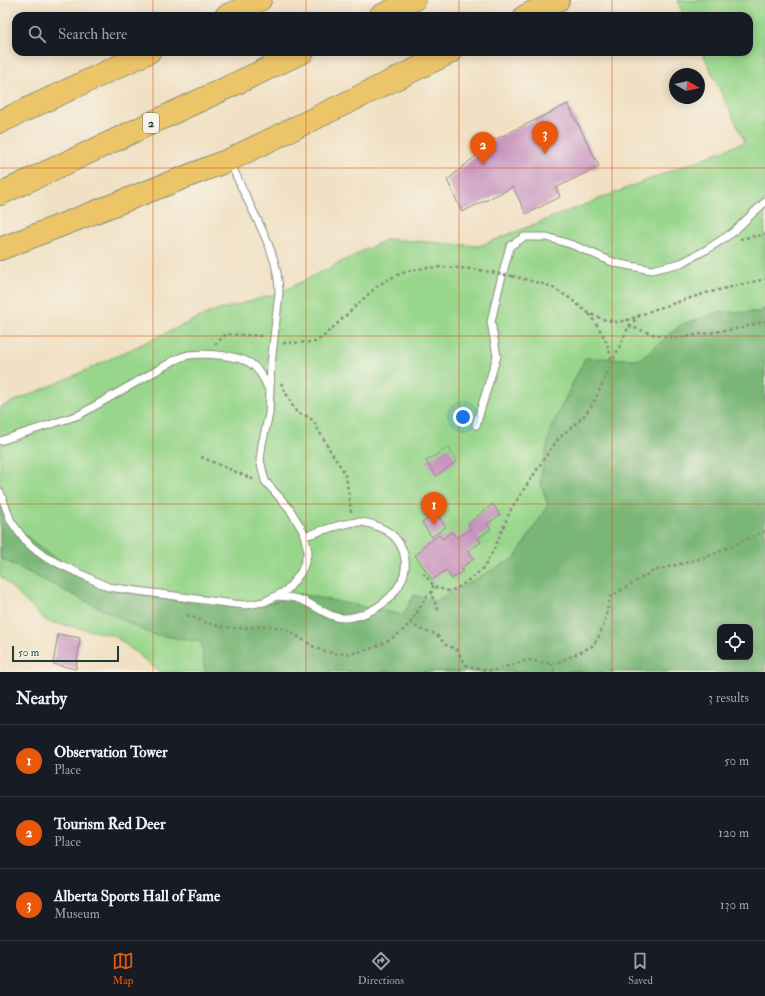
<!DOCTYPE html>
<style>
body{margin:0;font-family:"IM FELL Double Pica",serif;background:#242831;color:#f1f3f6}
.controls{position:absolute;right:12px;bottom:12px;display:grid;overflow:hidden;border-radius:8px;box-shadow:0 2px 10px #0003}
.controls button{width:36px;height:36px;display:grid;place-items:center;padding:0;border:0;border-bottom:1px solid #363941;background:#171b24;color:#f1f3f6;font:20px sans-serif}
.compass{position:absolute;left:669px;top:68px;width:36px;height:36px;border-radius:50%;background:#171b24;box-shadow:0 2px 10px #0003;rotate:99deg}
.scale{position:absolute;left:12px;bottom:10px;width:107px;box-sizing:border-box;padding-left:4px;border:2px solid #1f3d34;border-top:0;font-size:11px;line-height:14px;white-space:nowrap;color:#1f3d34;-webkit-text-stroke:3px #f7f3e8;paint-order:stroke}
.you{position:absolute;left:463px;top:417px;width:14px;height:14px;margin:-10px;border:3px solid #fff;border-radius:50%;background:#1a73e8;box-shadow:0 0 0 6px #1a73e833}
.badge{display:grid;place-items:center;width:26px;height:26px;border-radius:50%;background:#ea580c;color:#fff;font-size:13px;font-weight:700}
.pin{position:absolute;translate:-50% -33px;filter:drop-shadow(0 1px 2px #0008)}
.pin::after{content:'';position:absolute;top:21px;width:14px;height:12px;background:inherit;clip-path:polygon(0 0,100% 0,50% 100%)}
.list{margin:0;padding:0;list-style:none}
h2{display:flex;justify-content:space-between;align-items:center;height:52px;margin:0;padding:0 16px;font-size:17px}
h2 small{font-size:13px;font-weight:400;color:#9ea1a6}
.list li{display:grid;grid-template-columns:26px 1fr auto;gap:12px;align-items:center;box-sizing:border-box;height:72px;padding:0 16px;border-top:1px solid #363941}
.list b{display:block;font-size:15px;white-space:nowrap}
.list p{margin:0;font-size:13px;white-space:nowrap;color:#9ea1a6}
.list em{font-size:13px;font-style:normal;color:#9ea1a6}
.icon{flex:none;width:22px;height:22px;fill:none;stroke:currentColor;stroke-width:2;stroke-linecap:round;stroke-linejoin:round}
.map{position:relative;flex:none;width:765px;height:672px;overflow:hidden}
.search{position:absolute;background:#171b24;box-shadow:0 2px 10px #0003;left:12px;right:12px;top:12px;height:44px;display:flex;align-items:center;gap:10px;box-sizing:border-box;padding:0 14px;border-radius:12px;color:#9ea1a6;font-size:15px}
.sheet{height:268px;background:#171b24}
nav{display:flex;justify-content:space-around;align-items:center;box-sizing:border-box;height:56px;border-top:1px solid #363941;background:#171b24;font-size:11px;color:#9ea1a6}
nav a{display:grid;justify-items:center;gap:2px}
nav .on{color:#ea580c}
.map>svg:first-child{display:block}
</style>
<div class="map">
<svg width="765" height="672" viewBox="0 0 765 672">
<rect width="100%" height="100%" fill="#f7f3e8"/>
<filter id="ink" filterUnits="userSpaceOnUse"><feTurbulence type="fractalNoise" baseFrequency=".025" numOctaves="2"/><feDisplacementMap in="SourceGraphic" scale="8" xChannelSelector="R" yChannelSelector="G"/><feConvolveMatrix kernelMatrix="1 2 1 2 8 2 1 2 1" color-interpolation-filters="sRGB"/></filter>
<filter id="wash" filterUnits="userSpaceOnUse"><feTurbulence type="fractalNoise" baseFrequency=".012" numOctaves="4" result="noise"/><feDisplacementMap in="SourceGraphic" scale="16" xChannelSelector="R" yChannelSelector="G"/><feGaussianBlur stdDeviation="0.9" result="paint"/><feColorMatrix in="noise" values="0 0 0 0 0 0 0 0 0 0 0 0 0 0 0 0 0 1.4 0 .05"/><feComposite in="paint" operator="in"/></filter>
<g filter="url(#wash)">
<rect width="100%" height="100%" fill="#f1e0c3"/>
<path fill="#98d68b" stroke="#5c8a60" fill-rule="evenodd" d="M677,0H765V672H160L115,636L46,621L0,576V407L65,380L209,313L279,293L387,239L479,246L745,142L702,52H749V16H684ZM720,627H750V657H720Z"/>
<path fill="#7ab777" stroke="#4c7a56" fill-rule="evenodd" d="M765,308V672H205L201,642L151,634L0,558V505L14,527L81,578L112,590L213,606L263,605L301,594L403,615L414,595L435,601L515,558L548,505L540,481L551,428L585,358L640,359L682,324L720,312H760ZM720,627H750V657H720Z"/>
<g id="blocks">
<path fill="#c893be" d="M568,104L599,166L556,188L560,197L526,214L513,187L462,212L447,180L483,150L490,142Z
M448,447L457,461L436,476L426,461Z
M493,504L500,515L487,524L491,529L478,538L481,542L468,551L474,559L461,568L463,571L452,579L446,570L432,580L415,555L422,550L421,548L439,535L442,539L452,532L457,538L471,529L468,524Z
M436,513L446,527L432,537L422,523Z
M58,634L80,638L76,669L53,664Z"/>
</g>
</g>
<g filter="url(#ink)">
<use href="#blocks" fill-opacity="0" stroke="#888e7c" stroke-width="1"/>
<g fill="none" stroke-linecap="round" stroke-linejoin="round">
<g stroke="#888e7c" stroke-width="9">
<path id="service" d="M476,425L497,356L491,322L498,291L510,246L524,237H547L573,245L615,263L652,270L681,263L706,250L732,233L765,202
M0,441L79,415L175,360C179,358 184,356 189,355C204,353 237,355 250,363C259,369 264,378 268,388
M0,492L11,521L23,538L32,547L45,557L108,587L234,604L246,605L264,602L282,593L288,589L301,572L304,565L308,551L303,531L289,508L265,481L260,460L262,444L269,414L271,364L279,293C279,265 268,242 256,217C247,199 238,180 230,162
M277,596C285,597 294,597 301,600C316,605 329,619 346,618C377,616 415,585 403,551C400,543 395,536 387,531C378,526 368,522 358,522C340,523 322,531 305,536"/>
</g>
<g stroke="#888e7c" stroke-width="24">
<path id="motorway" d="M226,16L260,0
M380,16L414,0
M525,16L558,0
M0,122L149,52
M0,194L303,52
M0,249L229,160L451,52"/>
</g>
<path stroke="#888e7c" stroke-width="2.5" stroke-dasharray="3 3" stroke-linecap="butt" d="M740,239L765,234
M512,276L550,286L568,297L587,312L602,319L617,322L628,320L653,310L706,293L765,279
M589,314C600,328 611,346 611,364
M629,326L652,334L677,338L741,328L765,321
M283,343L315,342L323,337L375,288C408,263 441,266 480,270
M215,345L226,334L264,336
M281,383L294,409L298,413L309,417L314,422L328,447L344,472L347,482L351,512
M201,457L255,480
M423,573L435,587L448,591L455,589L462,585L484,568L495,547L511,509L550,450L559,438L583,417L593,404L629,326L639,316
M433,585L431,594L438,610
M187,615C202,621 218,628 234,628C248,629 262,624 276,627C293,630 304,643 319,649C347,662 390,646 409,624C416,616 421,605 427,596L431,594
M410,623L424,631L436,634L446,645L456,649L467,666L486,670L492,671L528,660L545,663H557L591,647C604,633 606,615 610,597L653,571L707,557L765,531
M551,663L554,672"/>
<use href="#service" stroke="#fff" stroke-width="7"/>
<use href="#motorway" stroke="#edc569" stroke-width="22"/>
<path stroke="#888e7c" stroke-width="2.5" stroke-dasharray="3 3" stroke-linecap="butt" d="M480,270L512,276"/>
</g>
</g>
<path fill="none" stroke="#d45610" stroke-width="1" stroke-opacity="0.55" d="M153,0V16M306,0V16M459,0V16M612,0V16M153,52V672M306,52V672M459,52V672M612,52V672M0,168H765M0,336H765M0,504H765"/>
<g text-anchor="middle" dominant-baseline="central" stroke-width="3.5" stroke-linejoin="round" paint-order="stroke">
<rect fill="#f7f3e8" stroke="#60746a" stroke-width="1" x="143" y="113" width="16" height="20" rx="3"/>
<g font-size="12" font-weight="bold" fill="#1f3d34">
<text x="151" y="123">2</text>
</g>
</g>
</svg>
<div class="controls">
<button><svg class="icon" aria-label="locate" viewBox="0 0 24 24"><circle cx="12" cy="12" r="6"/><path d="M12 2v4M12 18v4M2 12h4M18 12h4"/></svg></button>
</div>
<svg class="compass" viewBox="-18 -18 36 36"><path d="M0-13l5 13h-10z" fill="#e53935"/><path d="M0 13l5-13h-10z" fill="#9ea1a6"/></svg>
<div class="scale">50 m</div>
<div class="you"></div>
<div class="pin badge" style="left:434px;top:525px">1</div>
<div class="pin badge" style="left:483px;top:165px">2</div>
<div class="pin badge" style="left:545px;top:154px">3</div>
<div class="search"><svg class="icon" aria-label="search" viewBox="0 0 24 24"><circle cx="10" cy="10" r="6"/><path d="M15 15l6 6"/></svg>Search here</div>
</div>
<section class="sheet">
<h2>Nearby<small>3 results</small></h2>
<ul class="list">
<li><span class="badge">1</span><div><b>Observation Tower</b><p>Place</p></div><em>50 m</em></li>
<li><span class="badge">2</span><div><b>Tourism Red Deer</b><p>Place</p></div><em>120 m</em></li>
<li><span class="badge">3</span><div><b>Alberta Sports Hall of Fame</b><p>Museum</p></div><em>130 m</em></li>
</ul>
</section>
<nav>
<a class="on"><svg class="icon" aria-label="map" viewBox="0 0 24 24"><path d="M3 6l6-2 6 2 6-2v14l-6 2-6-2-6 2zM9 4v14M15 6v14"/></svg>Map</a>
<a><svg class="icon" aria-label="directions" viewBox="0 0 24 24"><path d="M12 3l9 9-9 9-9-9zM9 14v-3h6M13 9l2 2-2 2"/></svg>Directions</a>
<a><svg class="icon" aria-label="saved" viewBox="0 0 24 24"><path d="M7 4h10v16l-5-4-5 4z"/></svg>Saved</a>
</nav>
